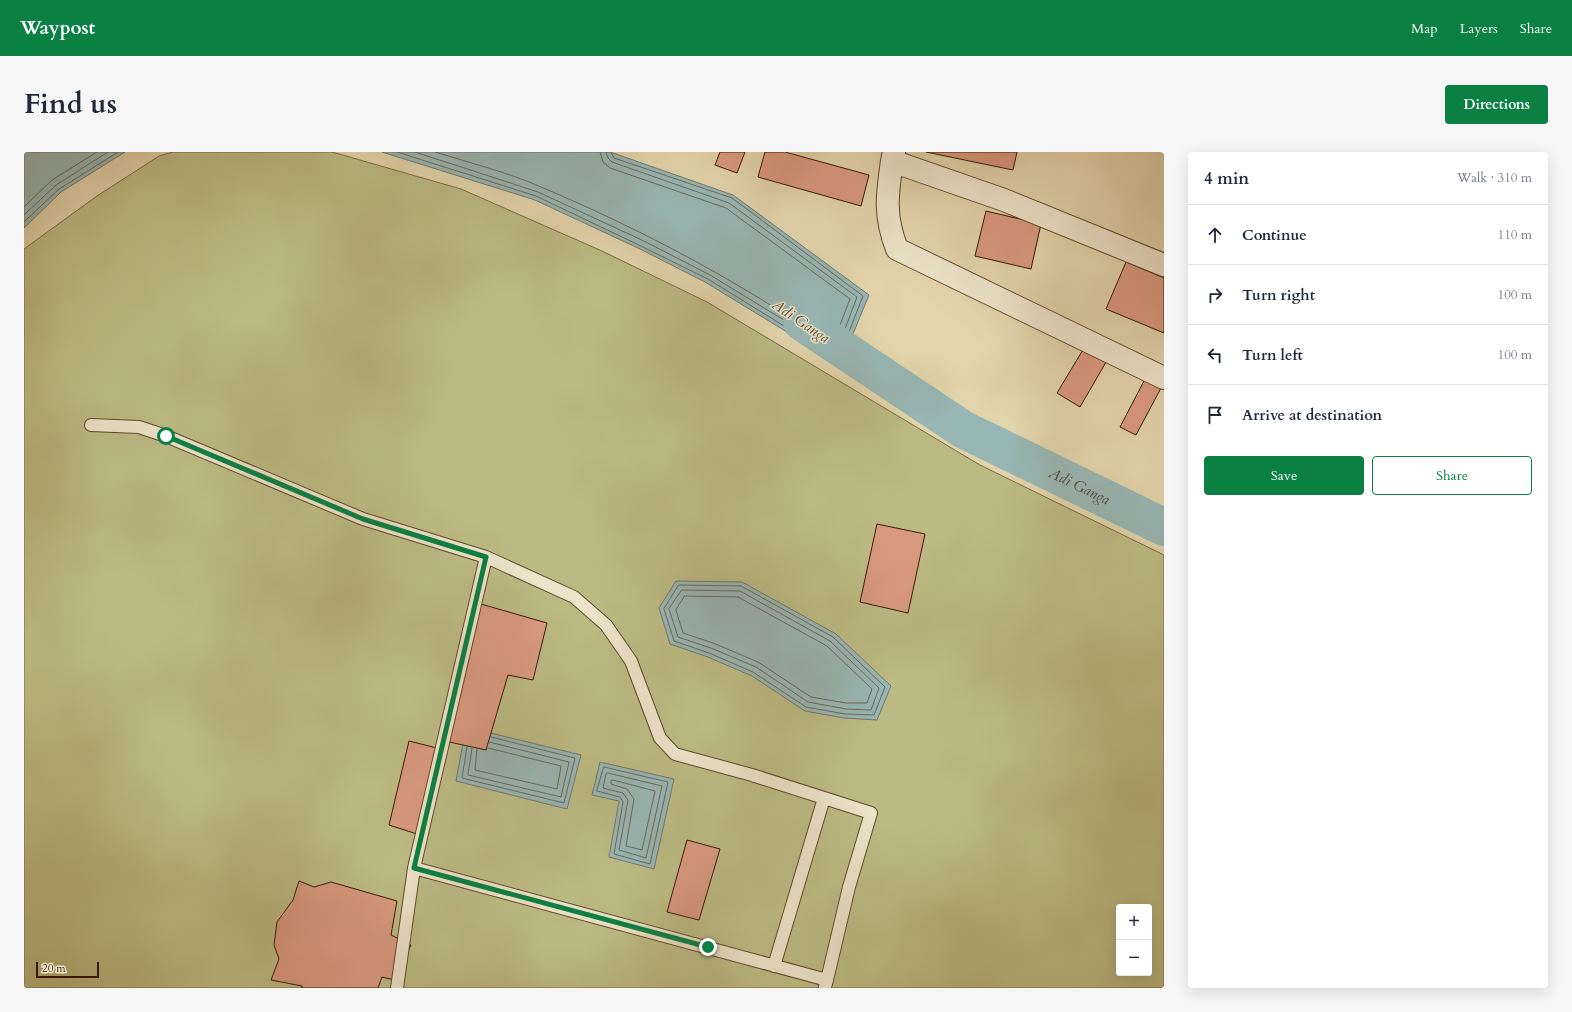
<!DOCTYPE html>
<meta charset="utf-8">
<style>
body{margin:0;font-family:Cardo,serif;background:#f6f6f7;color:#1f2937}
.controls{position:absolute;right:12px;bottom:12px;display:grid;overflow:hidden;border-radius:4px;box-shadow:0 4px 16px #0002}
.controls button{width:36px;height:36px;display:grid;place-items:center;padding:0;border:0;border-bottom:1px solid #e0e1e3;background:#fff;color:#1f2937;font:20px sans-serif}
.scale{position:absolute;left:12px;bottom:10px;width:63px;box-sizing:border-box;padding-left:4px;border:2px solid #371904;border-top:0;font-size:11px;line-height:14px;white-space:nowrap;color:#371904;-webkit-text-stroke:3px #ece3c8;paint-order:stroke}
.stop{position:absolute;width:12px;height:12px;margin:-9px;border:3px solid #0b8043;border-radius:50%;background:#fff}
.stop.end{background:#0b8043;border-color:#fff;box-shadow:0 1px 4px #0008}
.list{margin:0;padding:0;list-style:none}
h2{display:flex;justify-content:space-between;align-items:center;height:52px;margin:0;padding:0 16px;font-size:17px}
h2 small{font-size:13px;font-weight:400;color:#747a83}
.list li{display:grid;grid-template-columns:26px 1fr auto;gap:12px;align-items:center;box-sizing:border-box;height:60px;padding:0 16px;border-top:1px solid #e0e1e3}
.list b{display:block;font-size:15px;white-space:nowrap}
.list em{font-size:13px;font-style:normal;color:#747a83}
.actions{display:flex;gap:8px;padding:12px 16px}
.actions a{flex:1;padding:9px 0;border:1px solid #0b8043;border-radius:4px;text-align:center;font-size:14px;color:#0b8043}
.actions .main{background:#0b8043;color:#fff}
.icon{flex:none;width:22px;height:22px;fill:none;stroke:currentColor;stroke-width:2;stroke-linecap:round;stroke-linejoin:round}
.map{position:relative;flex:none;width:1140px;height:836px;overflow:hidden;border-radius:4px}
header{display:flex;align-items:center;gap:24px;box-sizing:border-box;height:56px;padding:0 20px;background:#0b8043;color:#fff}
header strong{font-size:19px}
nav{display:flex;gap:22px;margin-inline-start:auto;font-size:14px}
.intro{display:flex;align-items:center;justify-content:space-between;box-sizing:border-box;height:96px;padding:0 24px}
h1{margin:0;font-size:28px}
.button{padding:10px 18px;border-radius:4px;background:#0b8043;color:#fff;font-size:14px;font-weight:700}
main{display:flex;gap:24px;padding:0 24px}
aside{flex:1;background:#fff;border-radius:4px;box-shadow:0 4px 16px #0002}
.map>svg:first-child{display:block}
</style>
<header>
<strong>Waypost</strong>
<nav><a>Map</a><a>Layers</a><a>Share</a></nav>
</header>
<div class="intro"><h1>Find us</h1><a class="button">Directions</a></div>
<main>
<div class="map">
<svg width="1140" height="836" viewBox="0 0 1140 836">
<rect width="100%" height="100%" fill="#e2d4ab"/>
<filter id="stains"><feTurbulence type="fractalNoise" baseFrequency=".005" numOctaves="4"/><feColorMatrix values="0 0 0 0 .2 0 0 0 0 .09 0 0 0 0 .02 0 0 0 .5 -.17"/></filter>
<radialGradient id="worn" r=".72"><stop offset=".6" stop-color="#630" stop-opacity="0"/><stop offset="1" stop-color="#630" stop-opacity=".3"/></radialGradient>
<path fill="#bcba83" stroke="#7a6a44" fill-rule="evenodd" d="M149,0H308L437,37L578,99L683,150L956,313L1140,403V836H0V97L73,44L135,4ZM1095,755H1125V821H1095Z"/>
<path fill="#98b6b3" stroke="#71776d" d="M0,0H101L37,40L0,76Z
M358,0H586L709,43L845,143L815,216L763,180L681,130L616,97L511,48Z
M652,429L718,430L812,482L867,534L853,568L820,566L781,559L728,524L684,505L646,492L635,456Z
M442,575L557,603L543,657L432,629Z
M576,610L650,627L630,717L585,705L595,649L568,643Z"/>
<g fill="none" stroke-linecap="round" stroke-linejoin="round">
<path stroke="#68685c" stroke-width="1" d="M373,0L512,44L617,94L684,127L765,177L811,209L814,208L839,144L708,46L590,6L587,0
M391,0L514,40L620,89L686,123L768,173L809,201H812L833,145L705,51L588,10L584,6L582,0
M411,0C446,11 483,20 517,35C619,78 716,130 806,192L809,191L826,147L702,56L586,16L579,10L576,0
M0,55L28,28L73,0
M0,63L32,33L84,0
M0,70L35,37L94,0
M655,433L717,434L809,485L861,535L850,563L821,562L782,555L729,520L685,501L650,489L640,457Z
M658,438L716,439L806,489L855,536L847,558L822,557L784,550L732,515L687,496L654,485L645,457Z
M661,444L714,445L803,494L848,537L843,551H822L787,545L734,510L689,491L659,481L652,458Z
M443,595L438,626L540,651L551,606L467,585
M448,596L444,623L537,645L545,610L465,590
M453,597L451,618L533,637L537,614L464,596
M580,615L644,630L626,712L590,702L599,650L596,645L573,639Z
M584,621L638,634L622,706L595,698L604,648L599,641L579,636L582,622Z
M589,628L631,639L618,698L602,694L610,647L603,637L587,632V629Z"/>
<path stroke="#98b6b3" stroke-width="38" id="s1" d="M778,170L940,278L1140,375"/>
</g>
<path fill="#d9997e" stroke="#371904" d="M696,0H721L713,21L691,13Z
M741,0H761L845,23L837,54L734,25Z
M902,0H993L989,18Z
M962,59L1017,72L1007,117L951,104Z
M1102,110L1140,126V181L1082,157Z
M1063,191L1085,205L1056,255L1033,241Z
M1121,227L1137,236L1112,283L1096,275Z
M853,372L901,382L884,461L836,450Z
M457,452L523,471L509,528L484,523L462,598L416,588Z
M385,589L413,596L393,682L365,673Z
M663,688L696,697L675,768L643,760Z
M275,729L290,735L307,730L373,749L367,783L387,793L370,828L358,825L354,836H278V834L247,828L255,807L250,793L253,770L269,748Z"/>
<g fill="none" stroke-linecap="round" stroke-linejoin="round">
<g stroke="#62482e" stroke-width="14">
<path id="service" d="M67,273L115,275L142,284L339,367L462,405L550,445L582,473L607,509L636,586L651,602L728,623L847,661L825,735L803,828
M390,716L803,828L801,835
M750,814L800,646
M373,836L390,716L462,405"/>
</g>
<g stroke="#62482e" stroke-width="24">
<path id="minor" d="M870,0L868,9L980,48L1140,113
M868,9C863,43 860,64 873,97L1140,226"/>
</g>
<use href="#service" stroke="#ece3c8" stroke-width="12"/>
<use href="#minor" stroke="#ece3c8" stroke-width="22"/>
</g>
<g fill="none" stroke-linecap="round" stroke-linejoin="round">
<path stroke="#0b8043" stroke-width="5" d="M142,284L339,367L462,405L390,716L684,795"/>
</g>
<g text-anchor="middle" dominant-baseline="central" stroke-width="3" stroke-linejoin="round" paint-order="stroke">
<g font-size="15" font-style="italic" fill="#544839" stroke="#ece3c8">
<text transform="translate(777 169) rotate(34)">Adi Ganga</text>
<text stroke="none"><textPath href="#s1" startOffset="323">Adi Ganga</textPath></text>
</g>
</g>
<rect width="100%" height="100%" filter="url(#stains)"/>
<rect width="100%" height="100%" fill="url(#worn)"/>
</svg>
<div class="controls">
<button>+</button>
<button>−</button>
</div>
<div class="scale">20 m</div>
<div class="stop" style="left:142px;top:284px"></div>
<div class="stop end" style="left:684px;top:795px"></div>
</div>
<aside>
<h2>4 min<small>Walk · 310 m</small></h2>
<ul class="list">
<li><svg class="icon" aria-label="ahead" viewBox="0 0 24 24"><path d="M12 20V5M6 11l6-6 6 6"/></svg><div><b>Continue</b></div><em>110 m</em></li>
<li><svg class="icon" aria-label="right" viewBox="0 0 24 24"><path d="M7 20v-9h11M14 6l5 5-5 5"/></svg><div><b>Turn right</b></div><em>100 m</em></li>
<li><svg class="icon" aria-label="left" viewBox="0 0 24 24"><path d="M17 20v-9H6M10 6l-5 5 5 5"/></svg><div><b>Turn left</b></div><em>100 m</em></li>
<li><svg class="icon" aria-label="arrive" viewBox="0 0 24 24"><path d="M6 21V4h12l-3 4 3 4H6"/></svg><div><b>Arrive at destination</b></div></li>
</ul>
<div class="actions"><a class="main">Save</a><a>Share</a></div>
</aside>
</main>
